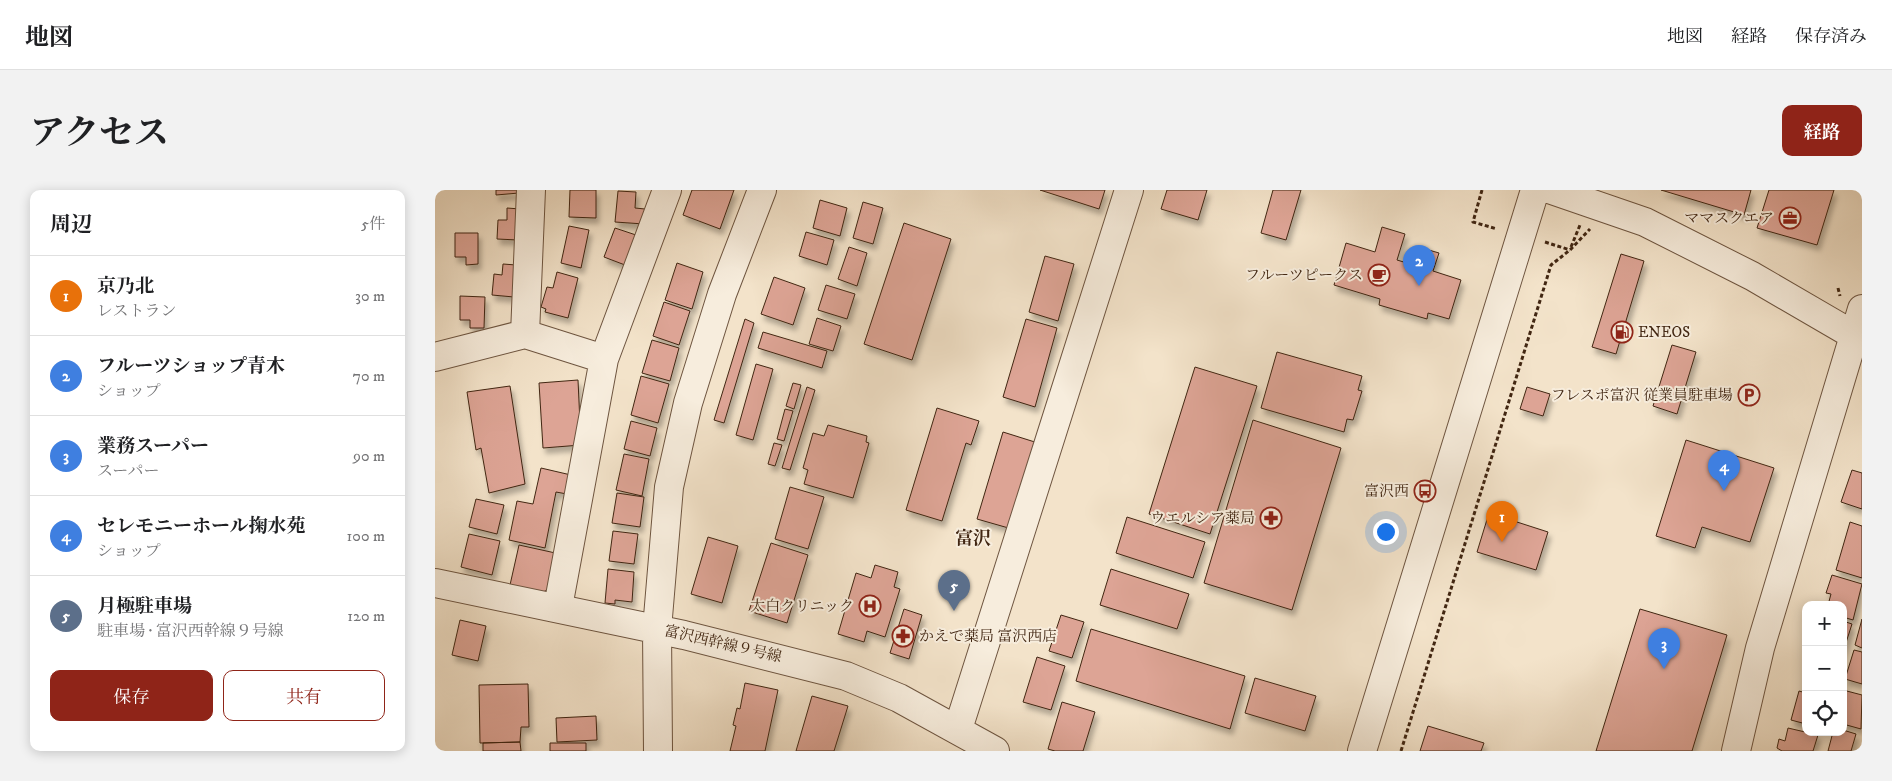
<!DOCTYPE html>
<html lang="ja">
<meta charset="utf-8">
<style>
body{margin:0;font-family:"IM FELL DW Pica","Noto Serif JP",serif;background:#f2f2f2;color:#202124}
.controls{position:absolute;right:15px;bottom:15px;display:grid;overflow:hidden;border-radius:10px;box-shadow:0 2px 12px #0003}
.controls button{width:45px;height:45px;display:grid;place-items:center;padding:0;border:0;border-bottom:1px solid #e0e0e0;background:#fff;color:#202124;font:25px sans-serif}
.you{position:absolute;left:950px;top:341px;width:18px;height:18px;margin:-12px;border:4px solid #fff;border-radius:50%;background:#1a73e8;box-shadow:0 0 0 8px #1a73e833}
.badge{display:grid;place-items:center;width:32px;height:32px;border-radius:50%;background:#8f2418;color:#fff;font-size:16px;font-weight:700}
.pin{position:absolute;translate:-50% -41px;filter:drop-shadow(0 1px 2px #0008)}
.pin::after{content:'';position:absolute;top:26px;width:18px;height:15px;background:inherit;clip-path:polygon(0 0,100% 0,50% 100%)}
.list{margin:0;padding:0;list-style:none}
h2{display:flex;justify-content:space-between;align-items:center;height:65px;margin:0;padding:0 20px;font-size:21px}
h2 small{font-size:16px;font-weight:400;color:#757577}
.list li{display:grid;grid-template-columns:32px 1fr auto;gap:15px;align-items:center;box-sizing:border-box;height:80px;padding:0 20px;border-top:1px solid #e0e0e0}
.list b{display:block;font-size:19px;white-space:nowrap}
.list p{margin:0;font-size:16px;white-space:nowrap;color:#757577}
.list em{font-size:16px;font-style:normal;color:#757577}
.actions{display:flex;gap:10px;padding:15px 20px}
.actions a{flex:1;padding:11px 0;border:1px solid #8f2418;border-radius:10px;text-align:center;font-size:18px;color:#8f2418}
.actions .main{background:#8f2418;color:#fff}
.icon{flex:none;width:28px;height:28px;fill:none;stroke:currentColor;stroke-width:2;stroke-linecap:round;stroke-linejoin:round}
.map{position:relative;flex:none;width:1427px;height:561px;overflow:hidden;border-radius:10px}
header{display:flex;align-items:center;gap:30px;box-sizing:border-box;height:70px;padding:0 25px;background:#fff;border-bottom:1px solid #e0e0e0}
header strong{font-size:24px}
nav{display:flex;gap:28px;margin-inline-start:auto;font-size:18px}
.intro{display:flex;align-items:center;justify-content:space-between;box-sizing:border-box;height:120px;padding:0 30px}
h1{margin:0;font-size:35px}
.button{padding:12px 22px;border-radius:10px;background:#8f2418;color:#fff;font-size:18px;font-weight:700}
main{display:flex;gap:30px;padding:0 30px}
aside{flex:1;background:#fff;border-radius:10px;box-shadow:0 2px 12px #0003}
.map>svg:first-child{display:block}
</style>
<header>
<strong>地図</strong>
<nav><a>地図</a><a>経路</a><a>保存済み</a></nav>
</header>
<div class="intro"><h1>アクセス</h1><a class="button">経路</a></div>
<main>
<aside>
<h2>周辺<small>5件</small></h2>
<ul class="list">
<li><span class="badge" style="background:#e8710a">1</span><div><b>京乃北</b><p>レストラン</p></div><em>30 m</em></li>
<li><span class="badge" style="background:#3f7fe0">2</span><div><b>フルーツショップ青木</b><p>ショップ</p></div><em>70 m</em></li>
<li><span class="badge" style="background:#3f7fe0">3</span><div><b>業務スーパー</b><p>スーパー</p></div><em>90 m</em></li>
<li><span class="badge" style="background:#3f7fe0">4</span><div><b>セレモニーホール掬水苑</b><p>ショップ</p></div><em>100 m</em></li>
<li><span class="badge" style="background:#5c6f8a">5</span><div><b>月極駐車場</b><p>駐車場 · 富沢西幹線９号線</p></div><em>120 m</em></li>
</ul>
<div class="actions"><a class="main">保存</a><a>共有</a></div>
</aside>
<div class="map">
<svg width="1427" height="561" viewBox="0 0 1427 561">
<defs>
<filter id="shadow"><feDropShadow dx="3" dy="5.5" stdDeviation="2.5" flood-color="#0004"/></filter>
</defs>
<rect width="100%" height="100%" fill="#f3e3ca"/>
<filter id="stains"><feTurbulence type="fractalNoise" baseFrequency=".004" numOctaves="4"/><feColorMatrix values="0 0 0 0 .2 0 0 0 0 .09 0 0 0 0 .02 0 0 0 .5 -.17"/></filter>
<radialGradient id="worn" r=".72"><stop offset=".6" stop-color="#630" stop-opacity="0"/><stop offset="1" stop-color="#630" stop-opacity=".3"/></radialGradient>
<path fill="#dda495" stroke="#412612" filter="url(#shadow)" d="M61,0H84V3L61,5Z
M135,0H161V28L134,27Z
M257,0H299L285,39L248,25Z
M605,0H670L664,19Z
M732,0H772L763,30L726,19Z
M838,0H866L851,50L826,43Z
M1226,0H1316L1309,25Z
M1334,0H1399L1382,55L1322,38Z
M183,1L201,2L200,18L210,19L209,34L180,32Z
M385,10L412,18L405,46L378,38Z
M428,12L448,18L438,54L418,48Z
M72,18L85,19L83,50L62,49L63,30H72Z
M469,33L516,49L477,170L429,154Z
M134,36L154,40L146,78L126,73Z
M947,37L970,44L962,70L982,76L987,58L1004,63L998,81L1026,90L1014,129L993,123L992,129L944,115L945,109L899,95L911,53L940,62Z
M180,38L201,45L190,75L169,67Z
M371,42L399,50L392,75L364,66Z
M20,43H43V74L31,75V67H20Z
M414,57L432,63L422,96L403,89Z
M1186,64L1209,71L1181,164L1157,157Z
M610,66L639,74L623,131L594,122Z
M242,73L268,82L257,119L230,110Z
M68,74L81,75L79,107L57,105L59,84L67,85Z
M122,82L143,88L133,128L110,122L111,119L106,117L112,97L118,98Z
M339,87L370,98L358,135L326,124Z
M391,95L420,104L412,129L383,120Z
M25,106L50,107L49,138H35V130H25Z
M229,112L255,121L244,155L218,146Z
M382,128L406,136L398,161L374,154Z
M310,129L319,133L289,233L279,230Z
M591,129L622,138L600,217L568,207Z
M328,142L392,161L387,178L323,158Z
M217,150L244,158L235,191L207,183Z
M1237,155L1261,162L1242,224L1218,216Z
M842,162L927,186L923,200L927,201L918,230L912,229L909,242L826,218Z
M321,174L338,179L318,250L301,245Z
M760,177L822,196L775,344L714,324Z
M206,186L234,194L223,233L196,225Z
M143,190L146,255L108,258L104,193Z
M358,193L366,195L359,219L351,216Z
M75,196L90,294L54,303L46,258L41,260L32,202Z
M372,197L380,200L355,280L347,278Z
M1092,197L1115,204L1108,226L1085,219Z
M502,218L544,231L536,255L531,253L507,331L471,320Z
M350,219L358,221L349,251L342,249Z
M818,230L906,258L857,420L769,393Z
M196,231L222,238L215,266L189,259Z
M393,235L432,246L431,252L434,253L418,308L369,294L373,280L368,278L378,243L389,246Z
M568,242L603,253L577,339L542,329Z
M1251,250L1339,278L1315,352L1267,337L1260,358L1221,346Z
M339,253L347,255L340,276L333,274Z
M189,264L214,269L207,306L181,300Z
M106,278L136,285L132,304L121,302L110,358L74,350L82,311L98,314Z
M1417,280L1427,283V319L1406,312Z
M355,297L389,307L373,359L340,349Z
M182,303L209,307L205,337L177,333Z
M41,309L69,315L62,344L34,337Z
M1054,323L1113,342L1101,380L1042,362Z
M692,327L770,352L758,388L681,363Z
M1415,332L1427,336V388L1401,380Z
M178,341L203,344L199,374L174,371Z
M34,344L65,351L57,385L26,377Z
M273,347L303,356L287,413L256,404Z
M336,353L373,365L352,433L314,421Z
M84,355L125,364L117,398L108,402L75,395Z
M440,375L463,382L459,397L465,399L450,447L432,441L429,452L403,444L421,383L436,388Z
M173,379L199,382L197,412L180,410V414L170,413Z
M676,379L754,404L742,439L665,415Z
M1397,385L1427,394L1418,430L1408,427V415H1393L1396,404L1391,403Z
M469,419L487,425L474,469L455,463Z
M1205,419L1292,445L1257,561H1161Z
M626,425L649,432L637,468L614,461Z
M1427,429V458L1420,455Z
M25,430L51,436L43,471L17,465Z
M1408,431L1417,434L1408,462Z
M656,439L810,486L795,539L641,491Z
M1419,460L1427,462V494L1410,489Z
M602,467L630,476L616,520L588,512Z
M820,488L881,506L870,541L810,523Z
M310,493L343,500L330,561H295L301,536L298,535L302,518L305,519Z
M93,494L94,537H86L85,552L45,553L44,495Z
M1408,500L1427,505L1426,539L1408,534Z
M1364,501L1371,503V534L1356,530Z
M377,506L413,516L399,561H361Z
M627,512L660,522L648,561H620L613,559Z
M161,526L162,550L122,552L121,528Z
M993,536L1049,553L1046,561H985Z
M1353,538L1383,545L1378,561H1347L1342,558L1344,549L1350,551Z
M1408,540L1421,544L1416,561H1393L1398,542H1408Z
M85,552L86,561H48V553Z
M115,553H151V561H115Z"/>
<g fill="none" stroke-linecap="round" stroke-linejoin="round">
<g stroke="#6e5540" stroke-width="30">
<path id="minor" d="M1117,0L1210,32L1317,86L1427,150
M90,144L169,169
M0,167L90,144L96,0
M0,393L249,445L411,486L464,508L560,561
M123,417L169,169L232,0
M523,539L694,0
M223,561L222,439L234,297L253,213L287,104L327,0
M927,561L1100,0
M1301,561L1325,458L1427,119"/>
</g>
<path stroke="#412612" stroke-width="3" stroke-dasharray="4 2.5" stroke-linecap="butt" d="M1047,0L1038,32L1062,39
M1110,52L1135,60
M1136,57L1145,35
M1403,98L1405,106
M966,561L1116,75L1135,60L1155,39"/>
<use href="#minor" stroke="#f7eddd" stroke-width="28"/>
</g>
<defs>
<g id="office-ring" transform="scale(1.125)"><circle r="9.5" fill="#f7eddd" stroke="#8f2418" stroke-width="1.5"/><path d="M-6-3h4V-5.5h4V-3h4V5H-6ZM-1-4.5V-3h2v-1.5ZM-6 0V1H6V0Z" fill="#8f2418"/></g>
<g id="cafe-ring" transform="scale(1.125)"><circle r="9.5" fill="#f7eddd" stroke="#8f2418" stroke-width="1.5"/><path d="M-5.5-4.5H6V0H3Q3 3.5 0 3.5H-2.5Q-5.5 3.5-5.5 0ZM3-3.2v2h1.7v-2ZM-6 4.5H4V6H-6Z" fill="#8f2418"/></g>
<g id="fuel-ring" transform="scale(1.125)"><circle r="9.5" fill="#f7eddd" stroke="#8f2418" stroke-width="1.5"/><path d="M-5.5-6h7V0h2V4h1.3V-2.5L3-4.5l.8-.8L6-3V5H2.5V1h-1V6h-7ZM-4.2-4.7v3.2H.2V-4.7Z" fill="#8f2418"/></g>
<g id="parking-ring" transform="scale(1.125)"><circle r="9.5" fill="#f7eddd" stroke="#8f2418" stroke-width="1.5"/><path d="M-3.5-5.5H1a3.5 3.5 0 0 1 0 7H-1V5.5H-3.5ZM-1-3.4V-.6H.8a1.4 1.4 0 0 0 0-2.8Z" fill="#8f2418"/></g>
<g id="bus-ring" transform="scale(1.125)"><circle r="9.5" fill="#f7eddd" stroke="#8f2418" stroke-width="1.5"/><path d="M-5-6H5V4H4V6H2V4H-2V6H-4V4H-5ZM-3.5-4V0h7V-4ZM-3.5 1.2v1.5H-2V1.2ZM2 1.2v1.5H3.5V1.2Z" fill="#8f2418"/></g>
<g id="pharmacy-ring" transform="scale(1.125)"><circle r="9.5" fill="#f7eddd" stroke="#8f2418" stroke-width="1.5"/><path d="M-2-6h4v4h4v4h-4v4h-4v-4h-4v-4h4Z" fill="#8f2418"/></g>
<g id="hospital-ring" transform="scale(1.125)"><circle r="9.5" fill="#f7eddd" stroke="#8f2418" stroke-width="1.5"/><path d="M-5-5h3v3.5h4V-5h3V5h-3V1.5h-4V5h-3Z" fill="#8f2418"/></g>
</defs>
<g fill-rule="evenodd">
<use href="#office-ring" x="1355" y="28"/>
<use href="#cafe-ring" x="944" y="85"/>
<use href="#fuel-ring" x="1187" y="142"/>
<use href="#parking-ring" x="1314" y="205"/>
<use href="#bus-ring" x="990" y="301"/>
<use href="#pharmacy-ring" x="836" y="328"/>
<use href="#hospital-ring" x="435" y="416"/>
<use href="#pharmacy-ring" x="468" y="446"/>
</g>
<g text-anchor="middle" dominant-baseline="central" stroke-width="4" stroke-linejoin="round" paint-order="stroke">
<g font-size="15" fill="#412612" stroke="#f7eddd" text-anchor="end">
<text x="1339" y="28">ママスクエア</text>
<text x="928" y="85">フルーツピークス</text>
<text x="1203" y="142" text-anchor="start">ENEOS</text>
<text x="1298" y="205">フレスポ富沢 従業員駐車場</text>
<text x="974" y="301">富沢西</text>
<text x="820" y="328">ウエルシア薬局</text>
<text x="419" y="416">太白クリニック</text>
<text x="484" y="446" text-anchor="start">かえで薬局 富沢西店</text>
</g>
<g font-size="15" fill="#412612" stroke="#f7eddd">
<text transform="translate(288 454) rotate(13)">富沢西幹線９号線</text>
</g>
<g font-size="18" font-weight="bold" fill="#412612" stroke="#f7eddd">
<text x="538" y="349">富沢</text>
</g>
</g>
<rect width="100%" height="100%" filter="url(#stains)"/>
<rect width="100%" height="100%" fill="url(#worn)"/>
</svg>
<div class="controls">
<button>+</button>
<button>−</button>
<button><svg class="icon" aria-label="locate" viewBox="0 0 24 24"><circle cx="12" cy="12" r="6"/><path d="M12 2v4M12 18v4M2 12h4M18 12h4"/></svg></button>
</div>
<div class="you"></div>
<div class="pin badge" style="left:1067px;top:352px;background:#e8710a">1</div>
<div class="pin badge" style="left:984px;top:96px;background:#3f7fe0">2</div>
<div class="pin badge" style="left:1229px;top:479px;background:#3f7fe0">3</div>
<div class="pin badge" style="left:1289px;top:301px;background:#3f7fe0">4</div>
<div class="pin badge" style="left:519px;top:421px;background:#5c6f8a">5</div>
</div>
</main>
